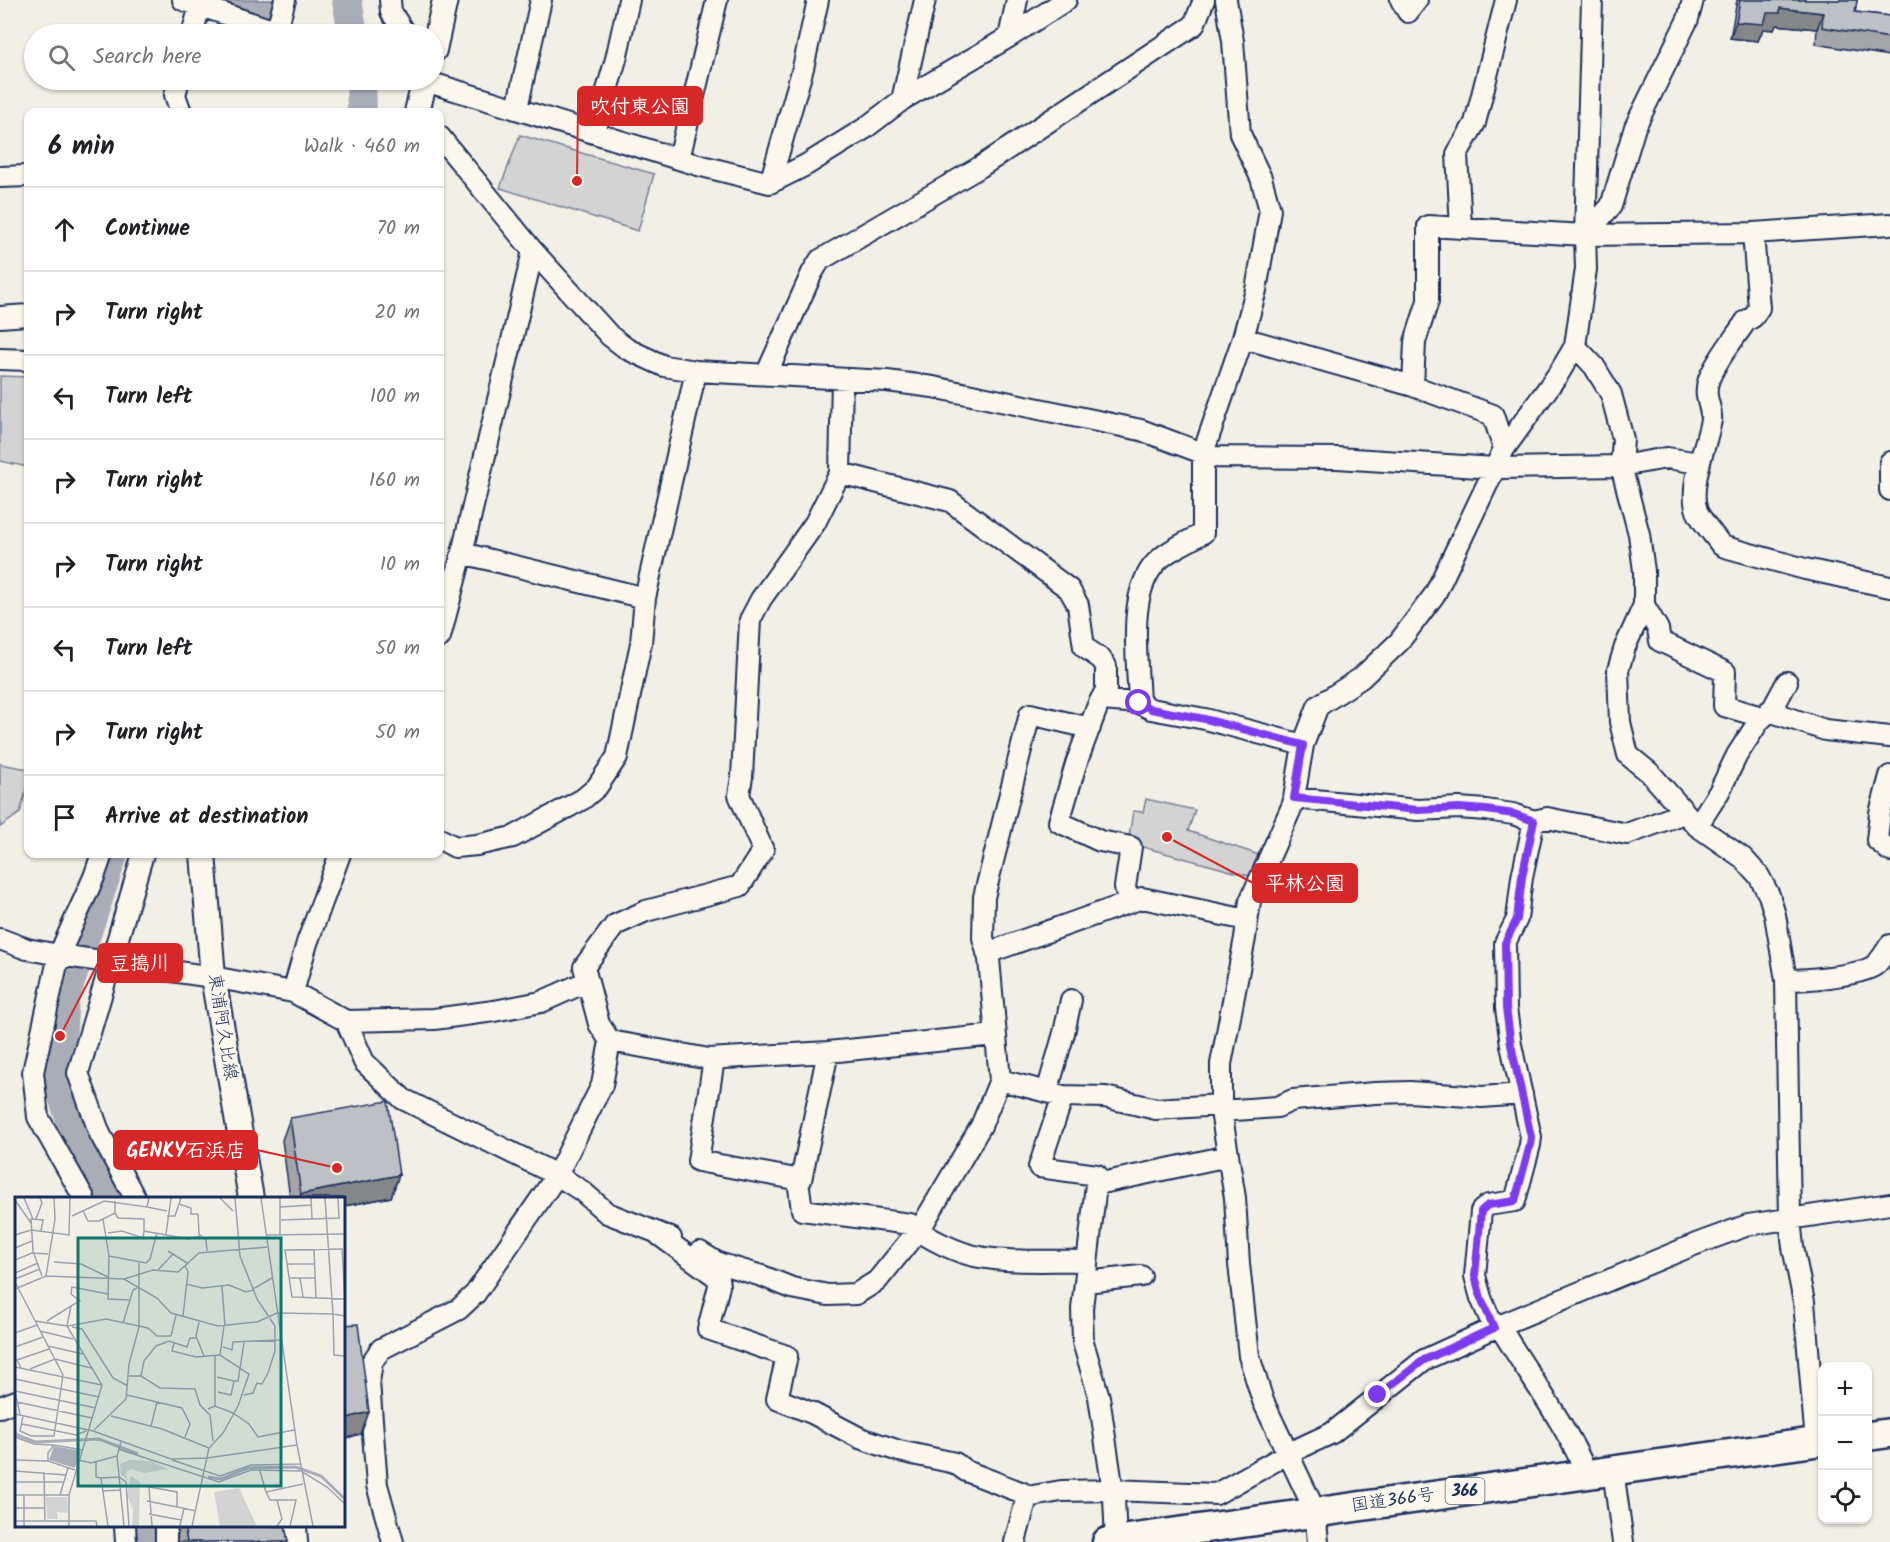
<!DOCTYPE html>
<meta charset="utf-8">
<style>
body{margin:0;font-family:Kalam,"Klee One",sans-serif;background:#f6f6f6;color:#202124}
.controls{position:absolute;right:18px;bottom:18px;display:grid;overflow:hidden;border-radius:12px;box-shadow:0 2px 4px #0004}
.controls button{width:54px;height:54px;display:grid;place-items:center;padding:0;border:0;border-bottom:2px solid #e0e0e0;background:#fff;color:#202124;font:30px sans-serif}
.stop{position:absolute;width:18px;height:18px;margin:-14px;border:4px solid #7c3aed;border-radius:50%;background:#fff}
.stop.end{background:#7c3aed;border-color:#fff;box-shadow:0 2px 6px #0008}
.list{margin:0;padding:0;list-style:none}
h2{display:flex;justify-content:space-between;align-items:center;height:78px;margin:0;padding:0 24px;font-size:26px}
h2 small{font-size:20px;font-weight:400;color:#757577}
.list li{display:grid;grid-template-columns:39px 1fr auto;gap:18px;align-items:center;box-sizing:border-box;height:84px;padding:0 24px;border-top:2px solid #e0e0e0}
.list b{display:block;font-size:22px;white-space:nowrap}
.list em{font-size:20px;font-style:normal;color:#757577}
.icon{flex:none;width:33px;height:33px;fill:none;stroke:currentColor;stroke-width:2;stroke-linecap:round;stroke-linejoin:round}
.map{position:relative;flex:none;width:1890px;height:1542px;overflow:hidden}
.search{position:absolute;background:#fff;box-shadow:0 2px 4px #0004;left:24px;top:24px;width:420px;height:66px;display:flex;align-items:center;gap:15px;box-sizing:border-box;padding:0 21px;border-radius:33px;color:#757577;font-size:22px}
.panel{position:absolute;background:#fff;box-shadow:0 2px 4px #0004;left:24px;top:108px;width:420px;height:750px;border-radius:12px}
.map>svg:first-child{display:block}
</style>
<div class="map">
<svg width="1890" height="1542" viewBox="0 0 1890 1542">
<rect width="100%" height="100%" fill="#f2efe6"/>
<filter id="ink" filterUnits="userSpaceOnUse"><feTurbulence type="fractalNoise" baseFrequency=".0167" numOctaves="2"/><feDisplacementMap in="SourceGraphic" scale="12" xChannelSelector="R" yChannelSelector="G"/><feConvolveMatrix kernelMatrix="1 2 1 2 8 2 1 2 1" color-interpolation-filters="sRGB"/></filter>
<g filter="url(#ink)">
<path fill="#d2d3d2" stroke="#768198" stroke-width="1.5" d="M520,135L654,174L638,231L500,188Z
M0,376L28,377V467L0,461Z
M0,764L28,769V783L20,813L0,827Z
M1146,799L1195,810L1188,831L1262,856L1253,877L1128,843L1133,811L1143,812Z"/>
<path fill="#a9adb7" stroke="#707b93" stroke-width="1.5" d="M215,0H277L272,18Z"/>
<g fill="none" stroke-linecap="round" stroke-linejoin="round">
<path stroke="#a9adb7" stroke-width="30" d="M347,0L353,34
M361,80L362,112
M110,1198L75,1133L58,1081L64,1000L113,854
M150,1542L151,1526"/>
<g stroke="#1b2f5e" stroke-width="24">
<path id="minor" d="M183,0L284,34
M390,0L391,12L405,34
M1401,0L1408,12L1417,0
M276,32L285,0
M192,34L200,6
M1009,37L1017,0
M179,80L175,95L181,112
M422,80L698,165L770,183L806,165L864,129L902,100L1009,37L1066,0
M902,100L925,0
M517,108L541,0
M595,132L616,59L629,0
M440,137L533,251L610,336L627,349L664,366L696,371L887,381L933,387L1141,430L1213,457L1337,458L1495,468L1621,466L1667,458L1699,463
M679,159L717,0
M0,177L28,176
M770,183L803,68L818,0
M1461,228L1457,154L1475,123L1506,0
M1753,233L1759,308L1753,317L1746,321C1734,339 1717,359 1709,379C1702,398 1713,407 1711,420C1707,444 1688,486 1697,511C1702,522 1714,535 1721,545L1725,547L1805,569L1890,587
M1585,235L1611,206L1635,127L1688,19L1693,0
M0,317L28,315
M1243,338L1413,386L1493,415L1504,449
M1575,346L1594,366L1611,394L1623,439L1621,466L1639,534L1644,571V605L1625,647L1618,670L1620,722L1628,755L1650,773L1697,826L1743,858L1759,876L1769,895L1775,915L1786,980L1790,1219L1793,1247L1804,1302L1816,1442
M0,359L28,360
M766,375L812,273L820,260L980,167L1194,25L1204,0
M1413,386L1415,342L1428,301V226L1585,235L1753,233L1890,224
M1890,462V490
M840,473L950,501L1069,589L1078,605L1084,647L1101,659L1106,666V690L1098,705L1076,764L1059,822L1100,841L1131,847L1125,887L1128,901
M462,553L645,598
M1644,605L1658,629L1660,641L1725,672L1724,706L1762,717
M440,637L462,553L533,251
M1102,700L1139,703L1151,709L1205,719L1303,745
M1139,703C1138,664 1127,599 1153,566C1165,551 1186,543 1203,533V453L1243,338L1256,290L1270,210L1261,178L1240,134L1233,41L1226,0
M1769,711L1825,730L1890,737
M1890,776L1880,813L1877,840L1890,851
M1294,798L1418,810L1459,808L1486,810L1513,814L1534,821L1547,818L1627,834L1684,813
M1697,826L1719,792L1737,755L1759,721L1773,708L1787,682
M440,839L455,847L477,845L513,837L583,799L597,787L617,757L641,643L645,598L696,371
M0,939L27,949L59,955L213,977L293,992L346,1021L434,1019L494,1011L541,1002L588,981
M987,953L1142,898L1247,920
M1786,980C1806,980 1855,976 1872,967C1880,963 1885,952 1890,945
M293,992L307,943L340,854
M346,1021L364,1062L403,1099L557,1175L582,1191L607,1213L671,1238
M610,1041L709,1059L828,1052L995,1035
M714,1059L698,1161L801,1180L828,1052
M1000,1080L1063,1096L1105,1097L1156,1109L1221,1105
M1047,1092L1064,1033L1071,1000
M1063,1096L1039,1167L1097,1175L1082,1309L1083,1342L1099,1397L1114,1498L1116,1541
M1221,1111L1277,1107L1293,1100L1375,1093L1410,1092L1482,1097L1522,1094
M798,1180L802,1210L910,1224C926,1238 959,1254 980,1257C1011,1263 1055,1260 1087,1261
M1097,1184L1228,1156
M84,1198L38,1117L33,1072L59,955L94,877L102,854
M135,1198L100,1134L78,1073L143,854
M659,1235L718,1278L719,1286L708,1329L787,1356L777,1399L812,1413L860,1438L899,1451L955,1463L966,1471L1023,1493L1027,1497L1061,1491L1112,1490L1216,1494L1289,1453L1332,1433L1424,1360L1494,1328L1696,1244L1748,1225L1890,1204
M700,1252L718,1263L762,1276L792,1288L828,1295L856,1294L877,1281L923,1224L981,1126L1000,1080L989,959L983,938L984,897L1030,714L1090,728
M1085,1282L1141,1276
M1500,1327C1529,1376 1564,1421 1587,1474
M1494,1328L1481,1298L1475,1276L1481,1211L1488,1205L1515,1201L1530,1145L1531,1137L1511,1045L1506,1008L1505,943L1517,919L1522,877L1534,821
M0,1407L16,1401
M1613,1470L1623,1542
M125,1526L126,1542
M166,1526V1542
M393,1542L377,1485L369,1382L372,1362L381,1349L459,1309L475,1294L557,1175L602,1085L610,1041L599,1024L584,967L615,925L646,911L740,886L763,850L739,795L742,777L750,620L761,599L815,523L840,473L842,379
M1015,1542L1027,1497
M1318,1542L1315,1511L1263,1401L1249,1356L1239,1264L1235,1198L1221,1111V1064L1245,938L1250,901L1293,804L1303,745L1318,706L1361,678L1399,642L1435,594L1504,449L1559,373L1575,346L1586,269L1585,235L1592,0"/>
</g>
<g stroke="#1b2f5e" stroke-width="28">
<path id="major" d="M434,50L445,0
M417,112L425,80
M203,854L213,977L251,1198
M294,1526L295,1542"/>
</g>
<g stroke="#1b2f5e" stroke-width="33">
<path id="highway" d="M1868,1436L1890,1433
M1107,1542L1822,1441"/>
</g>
<use href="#minor" stroke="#fbf7ec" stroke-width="20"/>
<use href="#major" stroke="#fbf7ec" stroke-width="24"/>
<use href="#highway" stroke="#fbf7ec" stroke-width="28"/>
</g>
<path fill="#a3a5a9" stroke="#1b2f5e" stroke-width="1.5" d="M1737,0H1857L1855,12L1890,16V56L1816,44L1817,29L1776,25L1774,30L1763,29L1758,41L1730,38Z
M290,1118L399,1175L391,1197L344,1206V1198H290L282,1140Z
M179,1526H285L288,1542H177L178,1529Z"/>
<path fill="#848689" stroke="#1b2f5e" stroke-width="1.5" d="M1780,8L1823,13L1817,29L1776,25L1774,30L1763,29L1758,41L1730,38L1736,22Z
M399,1175L391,1197L344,1206V1198H299L301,1194Z
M369,1412L361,1434L344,1439V1419Z"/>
<path fill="#bdc0c4" stroke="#1b2f5e" stroke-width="1.5" d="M1740,0H1857L1855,12L1890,16V38L1822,27L1823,13L1780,8V13H1767L1764,24L1736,22Z
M388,1101L399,1175L301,1194L290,1118Z
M358,1324L369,1412L344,1419V1325Z
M184,1526H285L288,1542H187Z"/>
</g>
<g fill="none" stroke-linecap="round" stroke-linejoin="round" filter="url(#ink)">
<path stroke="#7c3aed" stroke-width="8" d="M1139,703L1151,709L1205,719L1303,745L1294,798L1418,810L1459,808L1486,810L1514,814L1534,821L1522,877L1517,919L1505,943L1506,1008L1511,1045L1531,1137L1530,1145L1515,1201L1488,1205L1481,1211L1475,1276L1481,1298L1494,1328L1424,1360L1378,1395"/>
</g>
<g text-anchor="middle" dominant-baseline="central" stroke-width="4.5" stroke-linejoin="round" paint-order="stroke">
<rect fill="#fbf7ec" stroke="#5e6b89" stroke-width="1.5" x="1445.5" y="1478" width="39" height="26" rx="4.5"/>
<g font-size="16" font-weight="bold" fill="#1b2f5e">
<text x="1465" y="1491">366</text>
</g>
<g font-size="18" fill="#1b2f5e" stroke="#fbf7ec">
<text transform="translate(222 1027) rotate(81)">東浦阿久比線</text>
<text transform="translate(1393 1501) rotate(-8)">国道366号</text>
</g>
</g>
<g transform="translate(15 1197)">
<rect width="330" height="330" fill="#f2efe6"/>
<path d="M115,263L136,264L153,272L129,276L116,272L111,275L112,282L106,278L105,267ZM116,279L125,285L124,329H117L118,313L112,298ZM224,291L242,329H205L199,295ZM31,300H52L53,316L42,315L43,322H32Z" fill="#d2d3d2"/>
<path d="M39,249L66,254L60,271L34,263Z" fill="#a9adb7"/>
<path fill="none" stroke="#a9adb7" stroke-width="3" d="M0,237L20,245L84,242L123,257M193,280L206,282L233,271L281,270L306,279L330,302"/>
<path fill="none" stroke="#9ca2b0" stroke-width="1.5" d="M9,1L18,22M205,1L218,14M220,1L225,59L242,102L260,129V154L253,176L247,187L242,186L238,196L229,198M246,1L282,248L298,329M265,1V38M296,1L297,22M0,3L16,26M164,7L176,11V17H183L184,37L191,43L192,54M132,10L152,14M265,10L297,8M68,14L73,24H84L100,16V4M100,16L103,21L129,22V34L174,42L185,39M57,19L89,4L132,10L134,1M152,19H160L166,1M21,22L27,6L25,1M88,22L94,59L93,102L114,103M266,23L324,21L323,1M26,34L28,23L16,22L18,54L27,79M93,36L107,34L128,41L129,34M151,37L156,1M0,38L16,33L54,38L55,1M252,38L330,37M0,51L17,44M327,52L330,102L277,100L270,53ZM299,53L301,101M153,54L172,66M94,59L131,66L135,62L142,36M0,63L17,56L33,57M39,65L66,67L93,80M272,67H300M143,73L158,57M0,76L23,66M31,79L40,22L39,1M274,81H301M285,81L288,100M0,82L25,72M109,82L138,73L163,75L184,56L252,50M0,85L48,178L39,239H16L5,234L8,219M171,87L187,91L214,88L231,95L238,93M207,89L210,129M0,92L31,79L109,82L142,101L156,116L203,129L242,125L262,116L318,117L310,1M238,92L257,81M168,119L173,75L170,68M330,119L318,117L319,158L330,159M20,124L52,129L87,188L54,298V329M32,124L56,109M184,125L181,139L189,159M108,126L118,93L122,91M52,129L56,109L65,104L56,97L57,90L93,97M53,129L91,122L133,131L142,139H156M57,130L67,132L98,181L113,189M25,134L58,142M0,136L22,128M156,139L161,118M159,146L157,154L181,160L205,158L234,177L223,209L208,236L194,251L177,329M33,149L68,157M0,150L28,140M208,150L217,153L218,145L266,143M205,158L209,129M200,159V209M0,170L87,188M6,171L2,163L34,152M15,172L40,162L76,171M114,179H126L145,191L180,192L185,208L195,218L198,244M126,179L129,164L141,149L154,144L172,150L175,141H182M202,180L219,184L216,198L203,195M0,182L84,200M219,184H223L229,146M0,194L81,211M0,196L5,217M112,198L167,211L175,227L170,240M2,205L77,221M193,212L200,209L218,216L234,227L243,240L279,233M0,217L78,234L156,262L192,261L282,248M96,219L147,232L194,251M7,227L61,238L71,234M136,229L142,205M79,233L111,202L114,167L124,130V66M0,240L19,247L38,248M106,245L102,259L109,329M103,252L204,285L236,273L286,274L312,290L330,307M0,263L33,264M64,263L76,266L102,259M157,263L205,279L236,268L285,267M81,265V280L86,281M53,271L45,298H54M60,273L33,264V256L39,248L68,253M0,274L51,278M245,274L251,295M29,275L30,324H81L82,329M0,285H49M87,294L105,293M0,298H45M9,298V329M132,304L162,310M0,311H30M134,317L166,323M0,324H30M93,329L86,281L104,280L111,285L114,329M137,329L134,290L162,295V310L181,314M165,329L169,311M262,329L267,322L262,303M275,329L281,303H255L251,295L288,287"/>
<path fill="#0f766e" fill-opacity="0.15" stroke="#0f766e" stroke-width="3" d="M63,41H266V289H63Z"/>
<rect width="330" height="330" fill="none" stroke="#1b2f5e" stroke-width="3"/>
</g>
<path fill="none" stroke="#d62828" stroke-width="2" d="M577 181L578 106M1167 837L1253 883M60 1036L98 963M337 1168L257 1150"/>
<g fill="#d62828" stroke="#fbf7ec" stroke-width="2">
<circle cx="577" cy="181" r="6"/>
<circle cx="1167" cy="837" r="6"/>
<circle cx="60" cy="1036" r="6"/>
<circle cx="337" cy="1168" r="6"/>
</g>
<g fill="#d62828" stroke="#d62828" stroke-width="2">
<rect x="578" y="87" width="124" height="38" rx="6"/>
<rect x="1253" y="864" width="104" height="38" rx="6"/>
<rect x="98" y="944" width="84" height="38" rx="6"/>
<rect x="114" y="1131" width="143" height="38" rx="6"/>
</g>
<g font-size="20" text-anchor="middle" font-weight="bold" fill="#fff">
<text x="640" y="113">吹付東公園</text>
<text x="1305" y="890">平林公園</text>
<text x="140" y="970">豆搗川</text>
<text x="186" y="1157">GENKY石浜店</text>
</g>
</svg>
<div class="controls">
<button>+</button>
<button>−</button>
<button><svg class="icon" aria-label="locate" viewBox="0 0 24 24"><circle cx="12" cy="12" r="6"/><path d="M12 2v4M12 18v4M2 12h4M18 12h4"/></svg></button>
</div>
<div class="stop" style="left:1139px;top:703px"></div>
<div class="stop end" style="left:1378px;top:1395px"></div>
<div class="search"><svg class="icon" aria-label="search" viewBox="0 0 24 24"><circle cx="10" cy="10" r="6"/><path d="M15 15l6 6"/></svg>Search here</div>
<section class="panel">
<h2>6 min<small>Walk · 460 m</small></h2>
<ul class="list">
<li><svg class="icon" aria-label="ahead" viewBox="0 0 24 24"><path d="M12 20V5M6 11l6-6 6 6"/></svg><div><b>Continue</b></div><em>70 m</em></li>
<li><svg class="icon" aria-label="right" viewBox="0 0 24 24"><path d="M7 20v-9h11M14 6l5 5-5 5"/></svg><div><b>Turn right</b></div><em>20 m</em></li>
<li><svg class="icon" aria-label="left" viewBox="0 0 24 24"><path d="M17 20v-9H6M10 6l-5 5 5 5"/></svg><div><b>Turn left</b></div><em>100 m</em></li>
<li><svg class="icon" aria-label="right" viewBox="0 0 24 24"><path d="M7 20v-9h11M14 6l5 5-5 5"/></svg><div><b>Turn right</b></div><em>160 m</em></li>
<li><svg class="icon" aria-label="right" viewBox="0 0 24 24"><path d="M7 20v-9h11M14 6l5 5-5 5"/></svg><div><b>Turn right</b></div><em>10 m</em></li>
<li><svg class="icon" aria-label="left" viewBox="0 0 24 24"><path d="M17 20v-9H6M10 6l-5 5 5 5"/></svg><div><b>Turn left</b></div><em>50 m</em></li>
<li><svg class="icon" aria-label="right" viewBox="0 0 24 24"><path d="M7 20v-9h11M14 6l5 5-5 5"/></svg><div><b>Turn right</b></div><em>50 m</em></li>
<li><svg class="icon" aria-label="arrive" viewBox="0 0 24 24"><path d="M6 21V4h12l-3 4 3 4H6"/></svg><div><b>Arrive at destination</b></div></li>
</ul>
</section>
</div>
